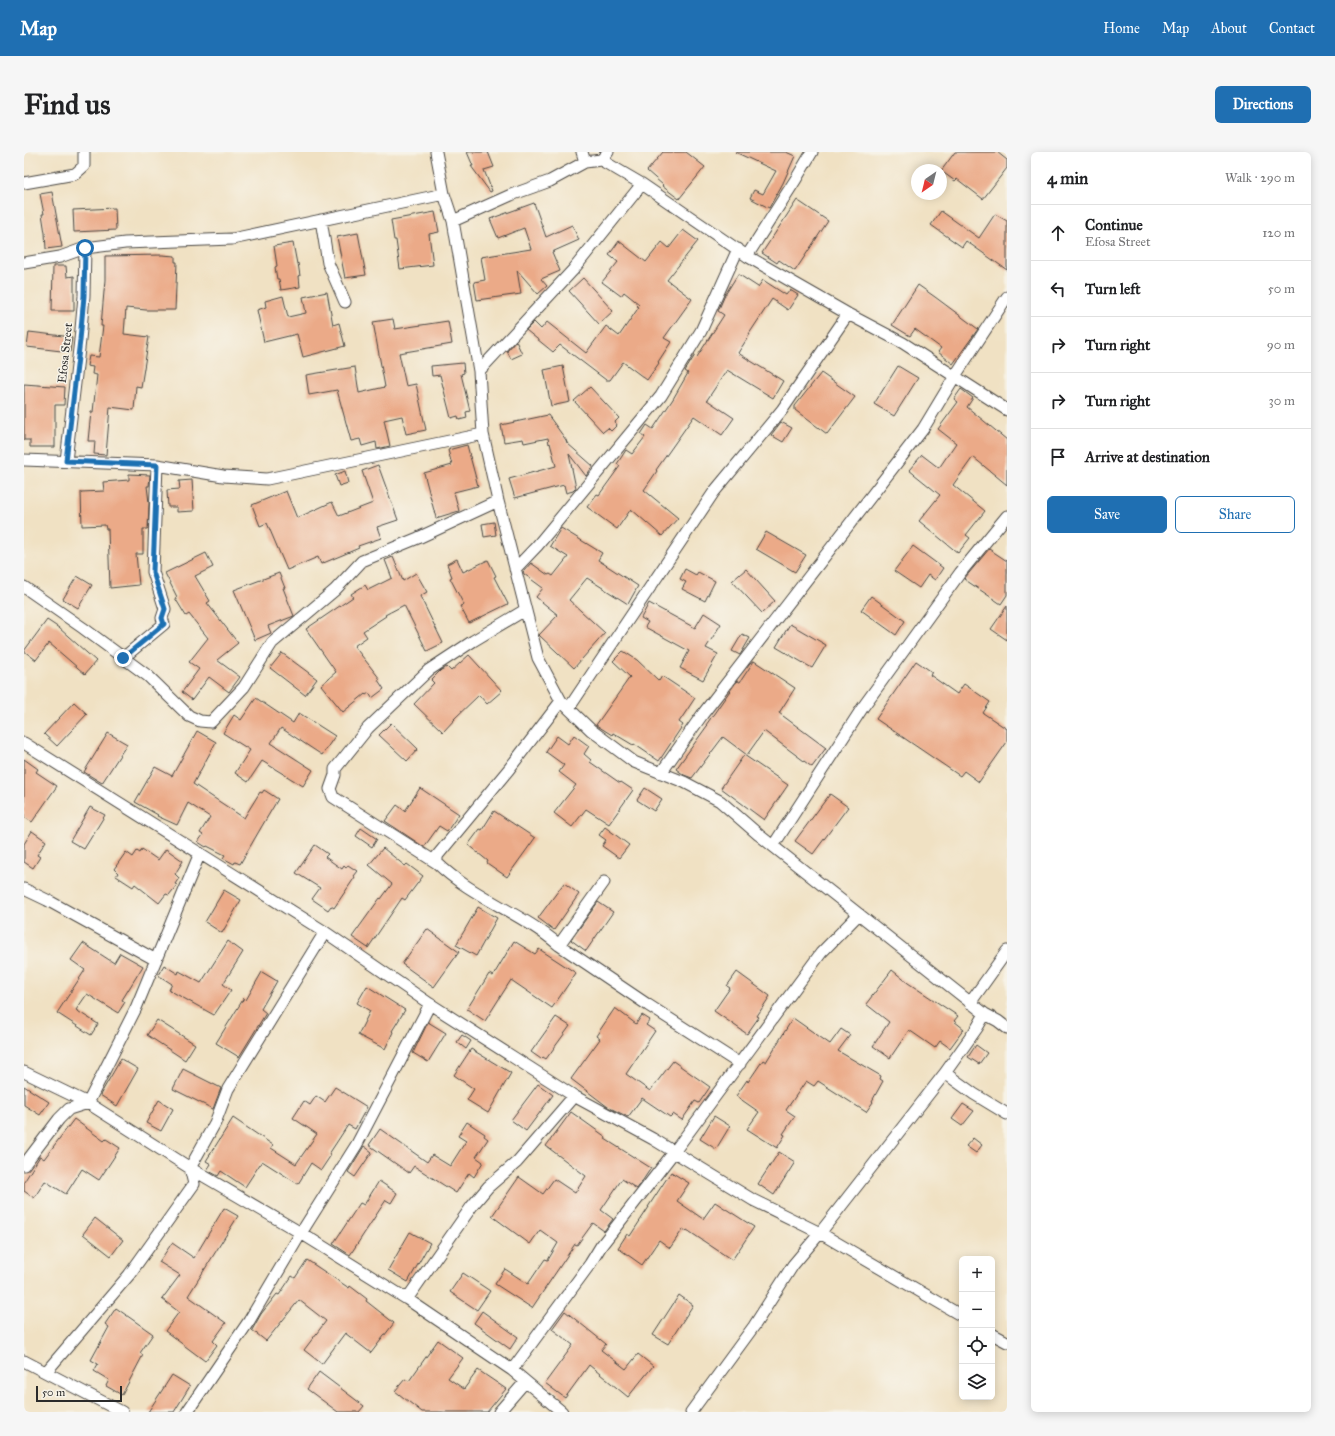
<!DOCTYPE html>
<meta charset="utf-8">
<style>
body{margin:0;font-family:"IM FELL Great Primer",serif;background:#f6f6f6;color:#202124}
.controls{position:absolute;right:12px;bottom:12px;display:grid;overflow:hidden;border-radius:6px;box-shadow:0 2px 10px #0003}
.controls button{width:36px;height:36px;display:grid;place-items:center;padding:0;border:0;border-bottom:1px solid #e0e0e0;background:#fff;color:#202124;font:20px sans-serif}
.compass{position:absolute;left:887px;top:12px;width:36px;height:36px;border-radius:50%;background:#fff;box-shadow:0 2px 10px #0003;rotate:215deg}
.scale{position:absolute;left:12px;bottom:10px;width:86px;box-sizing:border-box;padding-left:4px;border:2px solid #2b2b2b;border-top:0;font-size:11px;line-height:14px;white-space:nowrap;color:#2b2b2b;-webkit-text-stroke:3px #f7f3e8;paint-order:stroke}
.stop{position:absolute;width:12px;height:12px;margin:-9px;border:3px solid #1f6fb2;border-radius:50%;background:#fff}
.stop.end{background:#1f6fb2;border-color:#fff;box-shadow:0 1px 4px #0008}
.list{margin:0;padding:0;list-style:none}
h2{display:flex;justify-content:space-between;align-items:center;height:52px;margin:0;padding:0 16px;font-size:17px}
h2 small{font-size:13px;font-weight:400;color:#757577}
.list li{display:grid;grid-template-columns:26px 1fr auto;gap:12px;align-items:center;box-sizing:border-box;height:56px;padding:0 16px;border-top:1px solid #e0e0e0}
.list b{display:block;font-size:15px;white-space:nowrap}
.list p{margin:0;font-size:13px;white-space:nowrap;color:#757577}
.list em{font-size:13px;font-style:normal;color:#757577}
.actions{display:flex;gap:8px;padding:12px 16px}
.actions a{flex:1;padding:9px 0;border:1px solid #1f6fb2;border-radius:6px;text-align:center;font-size:14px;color:#1f6fb2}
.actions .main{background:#1f6fb2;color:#fff}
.icon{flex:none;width:22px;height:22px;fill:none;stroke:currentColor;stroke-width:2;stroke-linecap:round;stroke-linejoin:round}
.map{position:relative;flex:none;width:983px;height:1260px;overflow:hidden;border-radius:6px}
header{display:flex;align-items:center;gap:24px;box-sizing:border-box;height:56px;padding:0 20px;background:#1f6fb2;color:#fff}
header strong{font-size:19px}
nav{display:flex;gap:22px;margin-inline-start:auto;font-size:14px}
.intro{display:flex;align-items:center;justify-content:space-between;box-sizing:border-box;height:96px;padding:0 24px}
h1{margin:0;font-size:28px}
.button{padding:10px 18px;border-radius:6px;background:#1f6fb2;color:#fff;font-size:14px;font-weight:700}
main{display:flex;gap:24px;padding:0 24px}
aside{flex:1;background:#fff;border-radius:6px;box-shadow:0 2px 10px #0003}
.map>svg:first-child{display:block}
</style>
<header>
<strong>Map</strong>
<nav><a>Home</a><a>Map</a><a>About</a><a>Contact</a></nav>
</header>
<div class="intro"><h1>Find us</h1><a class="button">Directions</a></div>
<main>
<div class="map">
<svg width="983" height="1260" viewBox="0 0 983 1260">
<rect width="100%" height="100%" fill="#f7f3e8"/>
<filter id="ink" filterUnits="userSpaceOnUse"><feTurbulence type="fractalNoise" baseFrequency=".025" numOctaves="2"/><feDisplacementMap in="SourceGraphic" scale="8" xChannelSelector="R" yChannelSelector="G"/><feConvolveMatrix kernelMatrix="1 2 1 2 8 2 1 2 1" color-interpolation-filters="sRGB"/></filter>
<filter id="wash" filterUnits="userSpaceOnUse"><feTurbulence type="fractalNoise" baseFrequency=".012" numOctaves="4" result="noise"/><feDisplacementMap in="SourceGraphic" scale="16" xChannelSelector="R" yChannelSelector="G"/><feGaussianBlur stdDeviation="0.9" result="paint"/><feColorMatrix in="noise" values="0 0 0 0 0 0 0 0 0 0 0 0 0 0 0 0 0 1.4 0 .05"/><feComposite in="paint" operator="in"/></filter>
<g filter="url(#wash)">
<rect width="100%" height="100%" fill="#f0e1c3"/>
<g id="blocks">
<path fill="#ebaa88" d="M443,0H464L470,15L460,18L468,39L466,40L447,14H449Z
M639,0H662L681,15L655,47L638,34L639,33L623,19Z
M711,0H762L771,4L759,31L745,56L726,46L730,38L739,42L752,19Z
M931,0H973L983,8V16L959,47L933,27L931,29L917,19Z
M28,40L38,95L22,97L21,81L18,62H20L16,42Z
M773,48L804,69L771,119L755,108L753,111L738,101Z
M510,51L522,85L548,73L555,88L528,100L536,119L517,127L523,134L514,142L493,118L497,142L453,148L450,130L461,128L457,105L507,97L500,76L474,86L466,67Z
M91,56L92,78L50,80L49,58Z
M917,59L955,86L971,62L983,69V118L942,89L938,95L907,73Z
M411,60L415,80L405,82L409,113L376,117L372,88H370L367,68Z
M659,78L674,89L643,128L668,147L640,186L647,190L634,210L635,211L623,228L599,210L586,228H582L536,193L529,200L502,178L510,170L517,177L523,170L562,201L582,174L595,184L615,155L613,154L615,152L600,140L597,144L578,130L594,110L585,103L595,89L622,110L638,90L645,96Z
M334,81L342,123L321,126L313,85Z
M269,91L273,112L274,111L276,124H275L276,135L257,138L255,127H253L251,115L253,114L250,94Z
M138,103L151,104V110H153L151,158H122L102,156L100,182L125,185L117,235L112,234L110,258L86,255L82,303L70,302L71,289H64L67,260H69L73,223L68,222L69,215L63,214L65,204L75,205L79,174H77L81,128V104Z
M29,114H42L43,125L50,124V159H28Z
M714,122L734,135L739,128L762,143L766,138L774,143L764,158L748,147L725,182H726L714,201L759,229L749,246L703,218L683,248L710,266L698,283L670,264L632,318L633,319L620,338L654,366L638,384L607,357L593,377L563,355L573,342L575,343L596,314L593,312L602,298L608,302L621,285L617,282L623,273L629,277L649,247L664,221L661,219L671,203L673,205L700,163L694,159L701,143Z
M559,126L589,159L575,172L545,139Z
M894,133L911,145L954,177L929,212L914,200L917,196L891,177L886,184L868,173Z
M303,140L309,173L315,171L321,194L279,205L273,182L240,190L233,158L242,155L241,149L259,144L264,165L282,161L279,145Z
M369,167L371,177L424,169L428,192L375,201L382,234L392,232L402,278L382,282L378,264L360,268L366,294L353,297L352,290L338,294L336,287L327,289L313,238L285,243L282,223L331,215L335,241L361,235L349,170Z
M5,180L48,185L46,200L3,195Z
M492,189L498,202L487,207L483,199Z
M439,211L440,221L437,222L446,259L442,260L443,266L435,268L434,264L427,266L416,223L408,224L407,214Z
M539,214L546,250L527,254L520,218Z
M874,214L894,226L870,264L850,252Z
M797,221L831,245L803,282L771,258V254Z
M0,232L41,235L40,253H31V295H6V288H0Z
M566,235L595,266L591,270L593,273L587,279L584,276L579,280L550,249Z
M937,237L949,246L943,255L983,288V333L949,305L929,333L961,359L942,383L946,386L934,401L895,369L916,343L885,318L898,303L915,316L932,291L914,277L934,250L930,247Z
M524,263L542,288L543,291L569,314L562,324L545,302L552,336L549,339L542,341L540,333L491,346L485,327L532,314L526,291L525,292L524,286L500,291L499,287L480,290L477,273Z
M757,270L768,276L759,290L747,283Z
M443,293L454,334L430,340L435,359L412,366L400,321L428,313L424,298Z
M354,313L374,368L353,375L357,386L334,394L335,396L297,412L294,405L263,418L243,371L236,374L228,353L262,339L273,366L308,350L315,364L349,351L338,319Z
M321,319L324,331L315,334L311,323Z
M105,322L126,323L125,334H123L125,351L124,377H119V402H112L115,433L86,436L84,377H82L81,373L58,374L57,340L80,339L79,330L105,328Z
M168,328L170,359L153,360V355H144L143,338L156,337L155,329Z
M470,370L472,383L460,385L458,372Z
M537,376L578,401L574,408L614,434L604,452L563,426L545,448L581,481L550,516L516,484L515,483L534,463L512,445L519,436L500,422L499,420L507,411L524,423L526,422L529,424L544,405L526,394Z
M742,380L782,403L771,420L732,397Z
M889,394L919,416L911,428L904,423L895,436L870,419Z
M965,397L983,409V443L977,452L940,427Z
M182,401L189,415L171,424L186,449L183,451L214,491L193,508L216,525L205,540L185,525L168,548L158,540L175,517L165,510L184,486L165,462L162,464L151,446L153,445L141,421Z
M369,405L379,429L392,421L403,440L396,444L419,491L403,499L380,453L361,463L362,464L339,479L343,485L330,494L356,527L354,528L360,537L348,546L345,541L342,543L341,542L319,560L297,533L312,520L282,477L329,445L327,442L341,433L344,438L368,426L361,408Z
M433,407L439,420L464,408L472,424L470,425L484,452L445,471L436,454L440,453L426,426L428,425L423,412Z
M661,417L672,423L674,420L691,429L681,449L658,437L662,430L656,427Z
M722,417L751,449L738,461L708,429Z
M255,421L261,436H259L270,464L244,474L247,481L231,488L210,438Z
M53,424L68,433L54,456L39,447Z
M847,444L881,469L872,483L837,458Z
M625,451L671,476L680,461L697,472L682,496L694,502L679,528L656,516L665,499L621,475L624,470L617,466Z
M983,454V488L967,477Z
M23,468L35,476L72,509L61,522L25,491L12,508L0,499Z
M766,472L802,493L788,516L752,495Z
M718,482L726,486L716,503L708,499Z
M599,499L613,508L635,529L638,524L671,546L655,570L659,573L635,609L610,592L609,593L589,581L588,583L572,573L606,525L589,509Z
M258,501L293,527L281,543L246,516Z
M445,503L478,539L463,552L455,543L430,567H431L419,580L390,552L410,531L407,528L417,518L423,515L427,519Z
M730,509L771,536L755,561L802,596L788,615L740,579L723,603L699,585L668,626L660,623L652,617L683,574L682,573L703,543L713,529L716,530Z
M892,509L908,520L906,523L933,542L940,532L966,550L959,561L983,577V590L955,630L940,619L936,624L852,567Z
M232,546L269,571L275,561L311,584L298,603L257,576L247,591L289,618L279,634L238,609L224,630L211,621L226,598L199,581L210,563L217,568Z
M50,550L63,562L33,594L20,582Z
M367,571L394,597L383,609L355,583Z
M173,579L192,590L169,632L220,666L236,640L238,641L240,638L254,647L238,674L216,712L211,710L210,712L199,706L201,703L183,694L182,695L174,690L179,683L176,681L186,665L164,651L153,673L133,664L134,663L111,650L131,615L148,624Z
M84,581L103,592L78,631L60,620Z
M550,583L565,594L560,602L567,608L566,610L596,631L597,630L609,638L585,672L562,657L548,675L530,661L552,633L535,620L540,613L522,600L533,584L544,592Z
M720,603L764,633L740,668L697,636Z
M0,607L14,617L12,620L33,634L8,670L0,665Z
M396,636L435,662L423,679L415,674L400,695L361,669L373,653L381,659Z
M621,636L638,647L630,659L613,648Z
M806,642L824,655L789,702L771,689Z
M66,655L81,663L60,697L46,689Z
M470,659L511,686L483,725L463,711L464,709L444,693L456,677L458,678Z
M581,675L605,693L595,706L578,694L582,688L575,683Z
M337,676L353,687L348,695L332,684Z
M8,679L22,689L13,703L16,705L9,716L0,710V692Z
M291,693L304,702L301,705L318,717L320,714L322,716L324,713L333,719L329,724L331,725L310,756L307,754L304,758L288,747L296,736L272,721Z
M359,696L381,714L383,712L399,724L381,748L378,746L344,796L328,785L356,746L357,747L368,732L345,713Z
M118,697L134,708L142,697L159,709L151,722L155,726L151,732L153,733L145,743L142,742L135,751L111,732L109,735L92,724L94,721L90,717L102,700L109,705L113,699L116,701Z
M540,731L555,742L530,778L514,766Z
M200,738L217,748L198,781L181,770Z
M574,750L589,760L562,799L547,788Z
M454,755L473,766L452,804L432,793Z
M403,777L435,800L410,835L378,812Z
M204,789L219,800L199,832L207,838L190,863L145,838L148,832L134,823L140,813L154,822L155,819L177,831Z
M490,789L511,802L515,797L552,821L528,856L487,828L461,869L443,857L465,822L469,824Z
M59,791L90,811L96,801L119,814L98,848L101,850L94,861L63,842L52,858L74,872L67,883L33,861L61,818L47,808Z
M868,818L884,831L934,864L930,869L940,877L926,896L916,889L911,896L885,878L866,906L849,894L865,870L842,852Z
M238,820L253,829L237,857L242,861L215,905L192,891L220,846L222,848Z
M713,820L746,844L733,864L735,865L723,882L690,859L706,836L703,834Z
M343,834L381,858L368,879L369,880L361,897L334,883L346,859L333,851Z
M591,856L612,872L618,863L626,868L622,873L631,879L602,922L626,939L649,909L686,935L675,951L671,949L658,968L649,962L646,965L618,946L604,965L584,955L547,927L576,887L572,884Z
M532,865L546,874L522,907L519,905L517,907L507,900Z
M769,866L806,892L817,877L826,883L814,899L857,924L856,927L859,929L848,949L849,950L842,960L794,929L790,934L782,929L762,958L771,964L759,982L761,983L753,996L723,977L735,960L712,944L723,928L724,930L739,908L742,910Z
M133,868L171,892L161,908L123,883Z
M404,870L422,881L404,910L389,901Z
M438,883L447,889L442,897L433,890Z
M952,893L963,901L955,912L944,905Z
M447,897L487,921L464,961L443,948L450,937L430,923Z
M97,907L114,917L93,954L76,943Z
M159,917L197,936L189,957L149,937Z
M514,932L529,943L502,979L487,968Z
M0,934L25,950L16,963L0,953Z
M311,935L343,955L331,977L324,973L305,1002L307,1003L297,1018L287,1011L274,1032L238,1009L221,1035L197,1019L194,1024L183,1018L187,1012L182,1009L209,966L249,993L247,996L272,1012L293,982L269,966L280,949L286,953L292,944L301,950Z
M135,948L149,957L137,979L122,971Z
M939,952L950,959L938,974L928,967Z
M547,960L582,985L581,987L627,1016L613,1037L598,1027L577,1058L589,1067L580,1079L569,1071L553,1093L551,1092L508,1156L471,1132L481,1117L504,1132L521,1107L524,1108L534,1091L516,1078L506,1092L468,1064L495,1025L519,1042L530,1027L551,1041L562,1024L522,994Z
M690,964L706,974L692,997L676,987Z
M50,967L80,989L82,987L96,996L75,1028L58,1017L42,1042L21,1029L10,1046L0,1039V1030L16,1004L20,1007Z
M443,970L461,982L460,984L464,987L452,1005L459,1010L450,1025L445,1021L432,1041L390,1014L385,1021L345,993L356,977L403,1010L408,1003L426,1014L442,989L434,984Z
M949,986L958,993L952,1001L942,994Z
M340,994L348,1000L331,1025L324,1020Z
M755,1000L771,1010L750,1043L734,1032Z
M647,1020L665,1031L653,1049L679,1067L691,1050L730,1075L708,1108L663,1078L662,1079L659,1077L646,1096L635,1088L618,1113L594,1096L603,1082L606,1084L625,1055H624Z
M355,1029L373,1041L367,1051L362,1048L326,1103L309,1092L336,1051L340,1053Z
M200,1056L214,1064L164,1144L202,1171L189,1189L193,1193L181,1209L141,1179L155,1160L138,1147L156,1123L135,1110L148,1091L170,1106Z
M71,1066L99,1088L87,1104L59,1082Z
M386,1080L406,1091L384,1130L364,1118Z
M283,1108L325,1136L326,1134L343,1147L342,1149L370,1171L347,1201L321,1181L298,1212L280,1198L302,1169L275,1148L242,1189L228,1178L237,1162L253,1142L255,1143L268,1124L271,1126Z
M439,1121L466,1139L453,1158L426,1140Z
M655,1143L669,1153L644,1192L629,1183Z
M92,1156L129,1182L116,1201L119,1203L98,1243L82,1234L85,1228L70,1219L74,1212L67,1208L85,1175L81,1172Z
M458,1159L494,1185L486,1197L450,1171Z
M541,1159L582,1192L577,1198L602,1217L614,1202L629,1214L604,1245L565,1213L541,1246L521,1231L549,1193L528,1177Z
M414,1188L439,1206L424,1226L440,1237L454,1218L482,1237L463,1260H398L371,1239L381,1227L385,1229Z
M295,1220L340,1254L335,1260H314L283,1237Z
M148,1223L166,1234L150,1260H124Z"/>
</g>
</g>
<g filter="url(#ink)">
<use href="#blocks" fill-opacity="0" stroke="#494642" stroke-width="1"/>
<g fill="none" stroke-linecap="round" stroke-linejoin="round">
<g stroke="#494642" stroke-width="13">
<path id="minor" d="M412,0L420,42L429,69L455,219L459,282L474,349L514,506L537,549L567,578L610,610L660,630L696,649L735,683L961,862
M558,0L561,10L577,8L618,32L723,104L824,162L879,191L983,258
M577,8L584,0
M0,31L51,22L60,14V0
M297,68L304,111L321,150
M429,69L487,43L526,29L561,10
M723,104L772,27L788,0
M0,111L36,105L61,96L101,91L208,87L420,42
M455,219L549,118L618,32
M0,308L133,313L199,324L243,327L459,282
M42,309L56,188L60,144L61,96
M491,417L513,394L637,244L677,179L714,97
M0,435L59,476L124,524L165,564L176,569L187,570L220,535L248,491L311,438L338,409L394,386L474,349
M99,506L140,472L138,466L141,457L129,420L133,313
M537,549L485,617L413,704V711C448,745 498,761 535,793L624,853L716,912
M545,556L690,340L758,258L824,162
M0,591L301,780L406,852L550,944L629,987L729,1048L796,1081L769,1113L730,1174L667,1260
M637,621L678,563L899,277L931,224L983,145
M749,694L839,555L936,421L983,364
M413,711L309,645L306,637L311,623V617L344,576L405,518L449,489L501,458
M0,737L23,748L132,808
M535,793L580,730
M946,851L983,799
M983,876L974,869L961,862L953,876L921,921L950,942L983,962
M0,920L64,951L166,1016L277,1081L383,1147L488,1218L538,1260
M921,921L796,1081L938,1164
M0,1013L35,967L45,957L64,951L112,856L176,701
M383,1147L448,1054L464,1035L493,1010L550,944
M968,1182L983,1190
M0,1209L98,1260
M488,1218L566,1112L577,1094L650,1000L797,801L835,762
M22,1220L105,1123L170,1032L166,1016L191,971L204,937L301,780
M163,1260L225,1169L277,1081L333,992L406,852
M475,1260L501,1230"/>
</g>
<use href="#minor" stroke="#fff" stroke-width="11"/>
</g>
</g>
<g fill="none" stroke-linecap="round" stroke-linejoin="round" filter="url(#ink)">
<path stroke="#1f6fb2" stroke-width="5" d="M61,96L60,144L56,188L42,309L133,313L129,420L141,457L138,466L140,472L99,506"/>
</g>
<g text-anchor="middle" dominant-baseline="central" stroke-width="3" stroke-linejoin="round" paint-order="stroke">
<g font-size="12" fill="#2b2b2b" stroke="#f7f3e8">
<text transform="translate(41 201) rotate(-84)">Efosa Street</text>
</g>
</g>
</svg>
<div class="controls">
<button>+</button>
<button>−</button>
<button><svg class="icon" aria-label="locate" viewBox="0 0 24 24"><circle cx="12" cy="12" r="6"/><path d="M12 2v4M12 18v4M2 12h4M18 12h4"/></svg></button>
<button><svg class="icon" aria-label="layers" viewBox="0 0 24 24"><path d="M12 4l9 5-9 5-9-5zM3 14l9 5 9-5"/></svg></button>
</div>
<svg class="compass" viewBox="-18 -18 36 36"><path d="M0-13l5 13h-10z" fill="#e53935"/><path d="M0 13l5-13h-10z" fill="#757577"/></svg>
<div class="scale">50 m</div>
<div class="stop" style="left:61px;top:96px"></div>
<div class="stop end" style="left:99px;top:506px"></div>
</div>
<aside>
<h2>4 min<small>Walk · 290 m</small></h2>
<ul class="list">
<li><svg class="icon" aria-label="ahead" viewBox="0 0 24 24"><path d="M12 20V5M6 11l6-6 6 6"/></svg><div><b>Continue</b><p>Efosa Street</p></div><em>120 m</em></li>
<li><svg class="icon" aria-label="left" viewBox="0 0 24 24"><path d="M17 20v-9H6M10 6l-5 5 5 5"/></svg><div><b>Turn left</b></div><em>50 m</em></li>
<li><svg class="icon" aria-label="right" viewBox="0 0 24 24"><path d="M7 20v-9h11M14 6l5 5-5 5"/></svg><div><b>Turn right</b></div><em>90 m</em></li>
<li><svg class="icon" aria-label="right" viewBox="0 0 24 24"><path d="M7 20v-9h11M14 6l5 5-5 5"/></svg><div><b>Turn right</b></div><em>30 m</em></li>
<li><svg class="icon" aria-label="arrive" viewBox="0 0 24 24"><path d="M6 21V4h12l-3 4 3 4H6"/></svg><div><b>Arrive at destination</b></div></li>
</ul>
<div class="actions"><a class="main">Save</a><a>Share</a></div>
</aside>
</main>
